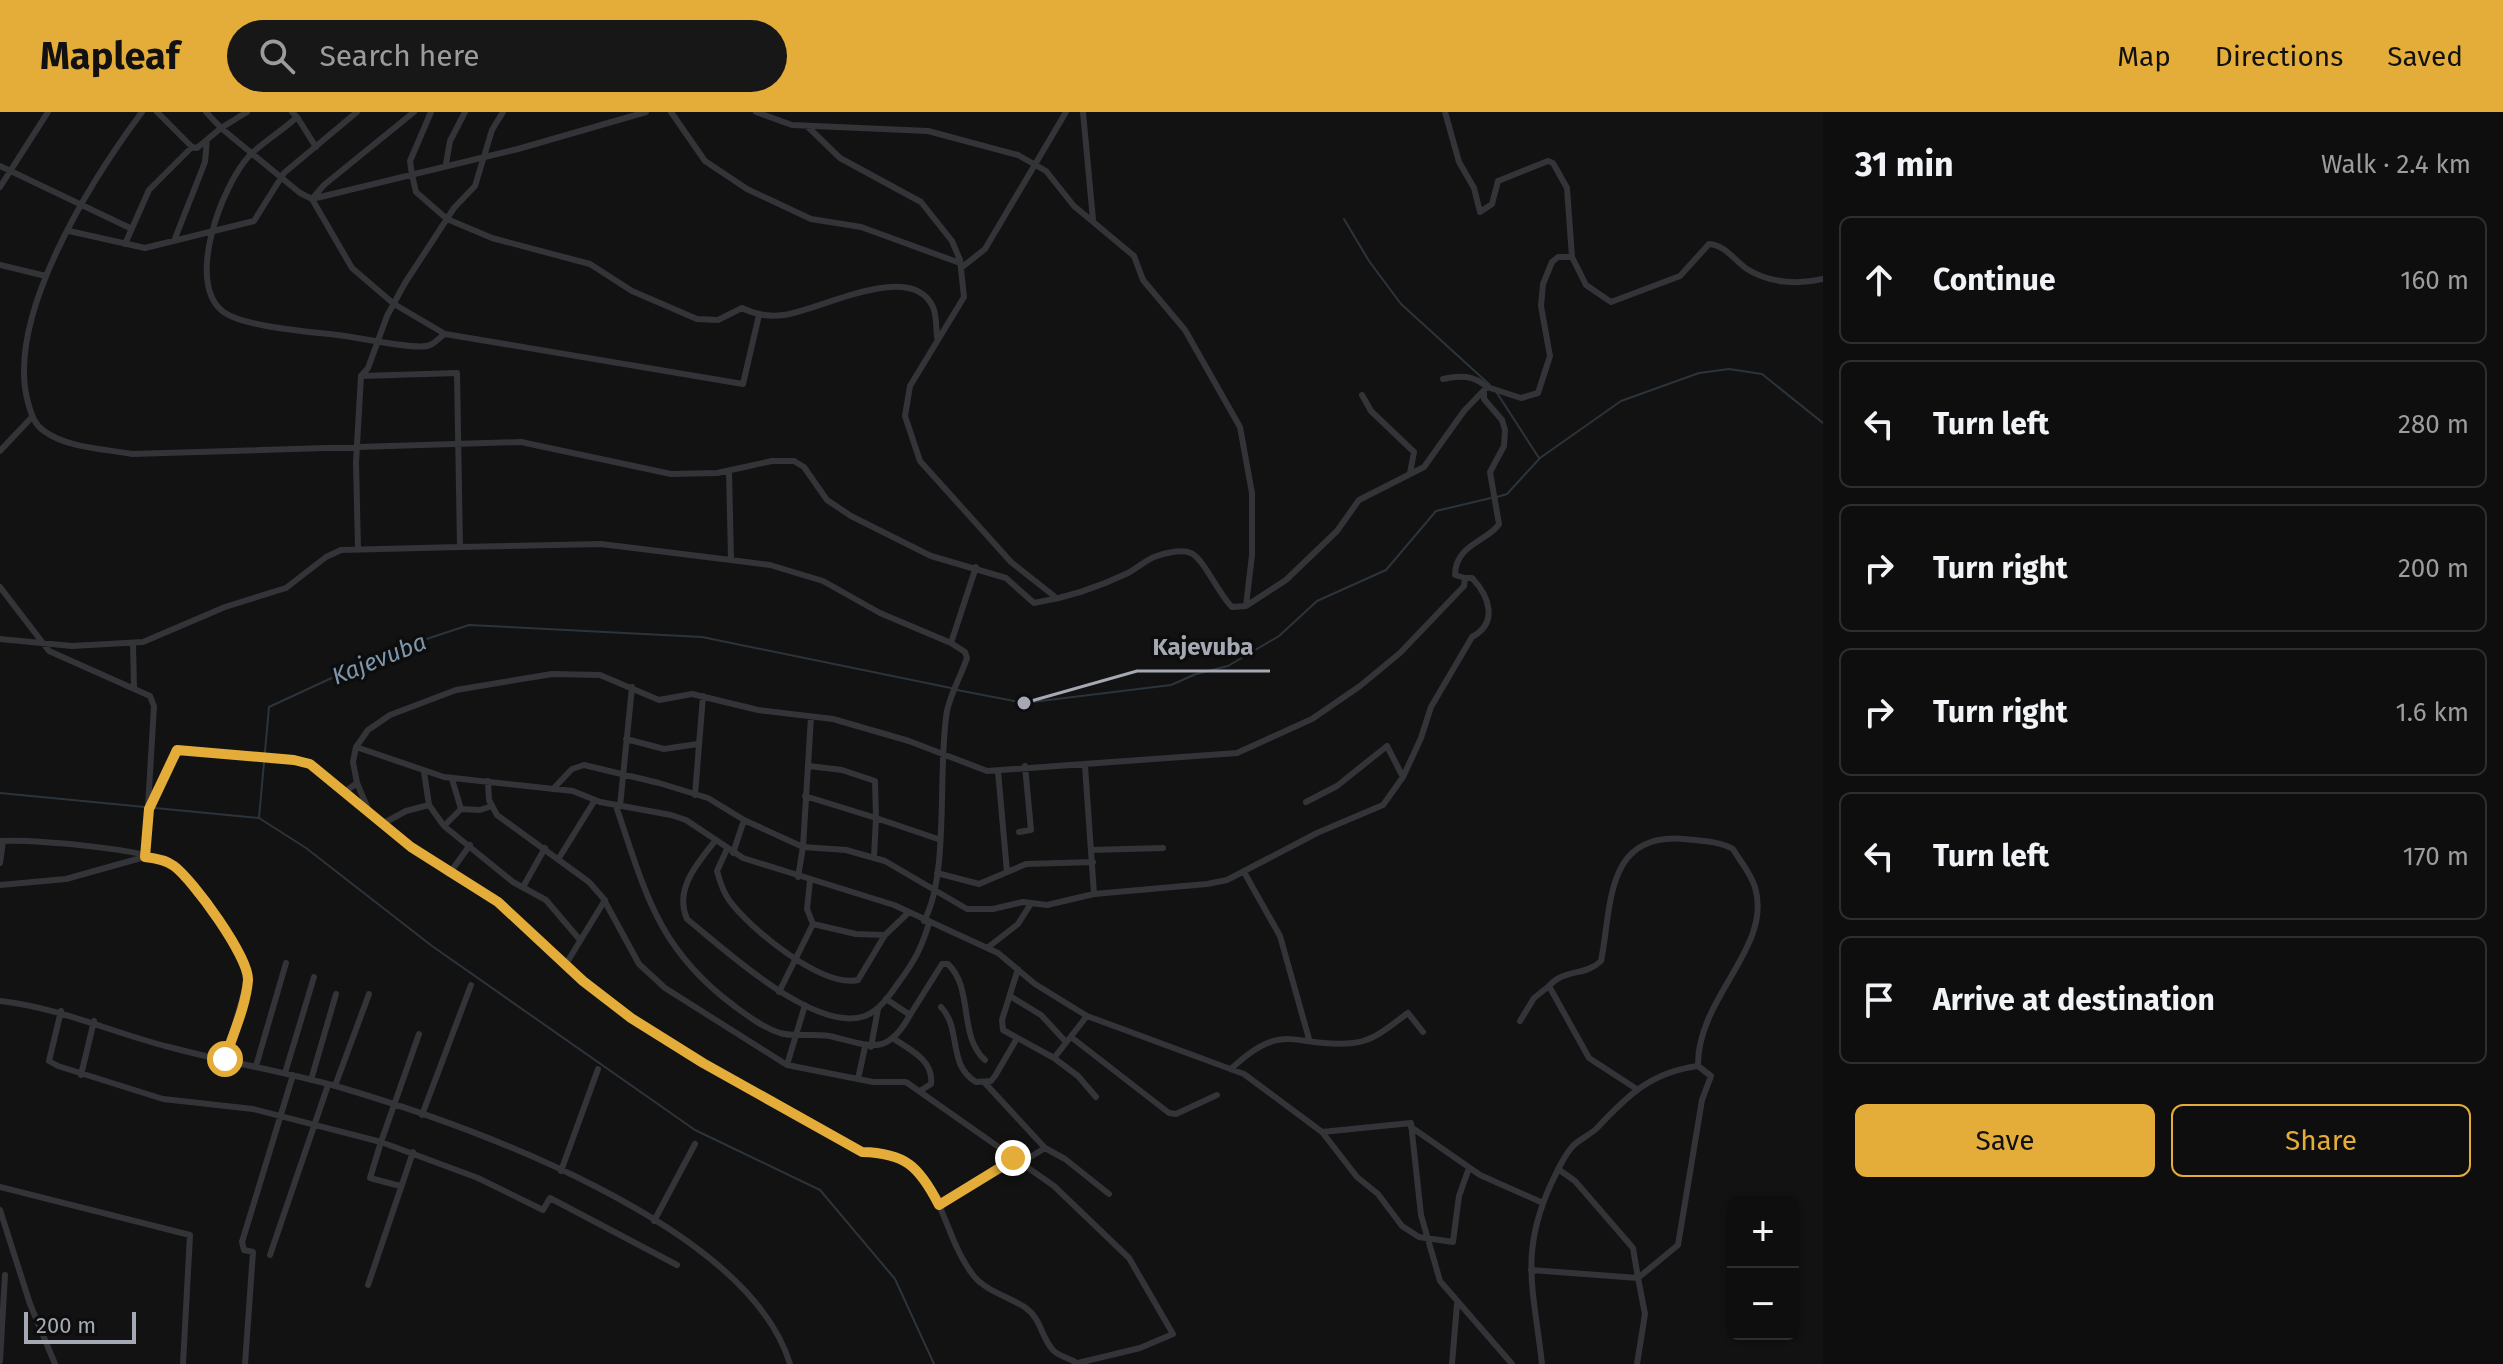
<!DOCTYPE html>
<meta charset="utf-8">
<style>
body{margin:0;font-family:"Fira Sans",sans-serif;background:#171717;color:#f1f3f6}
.controls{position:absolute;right:24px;bottom:24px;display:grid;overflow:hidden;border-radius:12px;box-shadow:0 2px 6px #0004}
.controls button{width:72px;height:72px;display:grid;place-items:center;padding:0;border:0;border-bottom:2px solid #2e2e2e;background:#0e0e0e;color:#f1f3f6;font:40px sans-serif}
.scale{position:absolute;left:24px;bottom:20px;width:112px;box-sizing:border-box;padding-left:8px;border:4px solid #a4a9b3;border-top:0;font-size:22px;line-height:28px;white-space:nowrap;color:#a4a9b3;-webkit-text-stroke:6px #0d0d0e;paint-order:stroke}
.stop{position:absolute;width:24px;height:24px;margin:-18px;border:6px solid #e4ac39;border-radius:50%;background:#fff}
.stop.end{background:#e4ac39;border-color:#fff;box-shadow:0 2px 8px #0008}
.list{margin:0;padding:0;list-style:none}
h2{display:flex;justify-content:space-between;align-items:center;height:104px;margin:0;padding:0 32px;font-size:34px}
h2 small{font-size:26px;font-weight:400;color:#9b9c9e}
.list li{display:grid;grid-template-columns:52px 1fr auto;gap:24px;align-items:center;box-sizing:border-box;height:128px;margin:0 16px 16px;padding:0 16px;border:2px solid #2e2e2e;border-radius:12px}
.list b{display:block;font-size:30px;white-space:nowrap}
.list em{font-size:26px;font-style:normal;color:#9b9c9e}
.actions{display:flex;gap:16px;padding:24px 32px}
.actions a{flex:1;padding:18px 0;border:2px solid #e4ac39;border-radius:12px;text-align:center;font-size:28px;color:#e4ac39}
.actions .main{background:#e4ac39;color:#111}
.icon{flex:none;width:44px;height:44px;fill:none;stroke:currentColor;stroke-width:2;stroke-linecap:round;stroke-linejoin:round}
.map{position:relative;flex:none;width:1823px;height:1252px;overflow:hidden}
header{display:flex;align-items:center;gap:48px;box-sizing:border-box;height:112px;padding:0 40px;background:#e4ac39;color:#111}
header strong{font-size:38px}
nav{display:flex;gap:44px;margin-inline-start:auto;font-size:28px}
.search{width:560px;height:72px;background:#171717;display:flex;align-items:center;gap:20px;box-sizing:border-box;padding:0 28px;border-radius:44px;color:#9b9c9e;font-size:30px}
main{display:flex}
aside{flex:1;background:#0e0e0e}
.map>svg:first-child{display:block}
</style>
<header>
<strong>Mapleaf</strong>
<div class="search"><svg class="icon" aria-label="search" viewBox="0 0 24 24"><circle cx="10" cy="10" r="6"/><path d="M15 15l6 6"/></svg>Search here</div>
<nav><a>Map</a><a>Directions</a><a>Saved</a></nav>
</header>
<main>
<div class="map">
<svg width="1823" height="1252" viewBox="0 0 1823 1252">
<rect width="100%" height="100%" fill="#121213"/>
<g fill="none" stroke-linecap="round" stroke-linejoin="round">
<path stroke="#2c343b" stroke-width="2" d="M1344,107L1369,149L1401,192L1490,273
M1497,281L1539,346
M1497,385L1507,382L1540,346L1621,289L1699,261L1729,257L1762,262L1823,311
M957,578L1024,591L1171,573L1196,562L1228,554L1279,524L1317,489L1386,458L1436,399L1491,386
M0,681L259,706L306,736L432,834L695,1018L820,1078L895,1167L934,1252
M259,706L269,595L390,539L469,513L702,525L951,576"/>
<path stroke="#333438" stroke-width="6" d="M142,0C92,67 2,208 29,294C32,304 35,313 44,319C67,336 105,337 132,342L521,330L671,362L717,361L772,349H794L804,355L827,388L851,404L931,444L1006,466L1034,491C1065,486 1099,475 1128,461C1137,456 1145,449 1154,445C1164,441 1181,437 1191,441C1204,447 1219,483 1232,495L1246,494L1286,468L1337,419L1359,388L1424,355L1464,299L1487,275L1521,286L1538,281L1550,244L1541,194L1543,172L1552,150L1558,145H1572
M157,0L192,35L197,36L221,16L300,81L312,87L518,37L646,0
M206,0L221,16L247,0
M292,0L297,5C282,19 263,30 249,44C223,72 183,173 225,201C248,216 317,220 345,224C361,226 419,239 430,233C435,231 440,225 445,222
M414,0L324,73L312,87L352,156L394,192L445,222L743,272L759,203
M431,0L410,49L412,63L416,80L447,107L492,126L590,152L632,179L697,207L718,208L742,196C756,203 768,205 783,203C819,199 911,147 933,195C937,204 936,217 937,226
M671,0L705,49L747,77L811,107L861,115L960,151
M756,0L792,13L928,19L1018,43L1046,59L1074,94L1134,144L1143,168L1185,218L1240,315L1252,381V443L1246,494
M1083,0L1093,108
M1445,0L1459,50L1474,76L1480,100L1492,92L1498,69L1548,49L1553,51L1567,76L1572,145L1586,173L1611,190L1680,164L1709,132C1725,133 1734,148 1747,157C1769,171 1798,173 1823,167
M297,5L316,35
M808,15L840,46L921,90L952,129L960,148L964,185L910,274L905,304L920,349L1011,450L1054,484
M446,52L450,29L465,0
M0,54L130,116
M0,75L48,0
M69,119L145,136L254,109L284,61L357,0
M174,129L205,50L207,28
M125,132L149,78L192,35
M0,153L46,164
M961,156L985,137L1066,0
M1443,267C1460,263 1473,263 1487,275
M1362,283L1371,299L1414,340L1410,361
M0,339L32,305
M460,435L601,432L731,448L729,359
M358,436L356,350L361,264L368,256L387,204L405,171L454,96L475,74L492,18L503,0
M731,448L770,453L823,469L880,501L951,531
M0,475L49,539L150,584L154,594L145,745
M0,527L72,534L143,530L225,495L286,476L326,445L341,438L460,435L457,261L361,264
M133,532L134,575
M626,627L664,637L698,632
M356,635L444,665L573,679L600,690L671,703L686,708L743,746L894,793L998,841L1035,872L1087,904L1244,962L1322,1020L1357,1065L1378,1082L1402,1114L1419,1125L1453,1130L1459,1084L1469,1056
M809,654L842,658L875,669L876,706L938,727
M1085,654L1094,782
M998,659L1007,760
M424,660L429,693L444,714L513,770L546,788L580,828
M452,667L461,697L480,698L492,694
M488,669L489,688L497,703L589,770L603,786L639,852L665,876L787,953L873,970H906L1054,1074L1129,1146L1173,1222L1140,1236L1078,1251
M357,671L371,704
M553,677L572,657L584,653L659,671L708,686L744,708L803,735L846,738L885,749L967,797H993L1023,790L1047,793L1094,782L1207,772L1227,768L1317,721L1383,693L1403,665L1421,626L1431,595L1472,525C1498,511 1490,485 1472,466H1465
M695,683L703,584
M805,684L876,706L874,745
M1306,690L1337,674L1387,634L1403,665
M150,694L177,638L301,649L310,652L343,681
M616,694C645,779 657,836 733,893C748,904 762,915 780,921C798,926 817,920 834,925C872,935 888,943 910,903L886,887
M620,694L632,575
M382,712L406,699L429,693
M444,714L461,697
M1019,720L1031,718L1025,654
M0,729C32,728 152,736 175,754C203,776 238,831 248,866L225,947
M715,729C697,752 674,777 687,807C724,837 815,922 865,904C880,898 890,883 899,870C914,850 922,835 929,811
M727,737L717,759C720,770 723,780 729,788C750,817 822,876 858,868L885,823L908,801
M1091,738L1163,736
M733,741L744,708
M559,746L595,688
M0,751L3,729
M1244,760L1280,824L1309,927
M937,761L979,772L1026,752L1093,750
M449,762L470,733
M798,765L803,735L811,605
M810,769L807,797L813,812L856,822L885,823
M0,773L66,767L141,746
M523,775L545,736
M924,809C950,762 937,656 947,599C951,580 961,564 967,546L965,540L951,531L976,455
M987,836L1018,812L1030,793
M566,852L605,788
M1018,857L1002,908L1003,918L1054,946L1078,964L1096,985
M779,880L813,812
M1010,884L1041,903L1066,930
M0,889C61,896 110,920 169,935C225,950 283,959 339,975C468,1013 748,1112 790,1252
M941,895C962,917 947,953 976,970L991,969L995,964L1016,928
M61,899L49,949L58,954L163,987L253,997L381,1030L370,1066L400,1074
M910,903L942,852H948C974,877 958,924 985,948
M1520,909L1534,886L1549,874L1589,946L1635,976
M419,922L381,1030L478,1066L543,1098L550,1086L677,1153
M1071,925L1169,1001L1176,1002L1217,983
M894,927C911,938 934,949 931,972L920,979
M871,935L878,897
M1054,946L1087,904
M787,953L805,893
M256,954L286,851
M1231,957C1285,906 1294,937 1353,931C1375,929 1391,913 1408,901L1423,920
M285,961L314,865
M81,963L94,909
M858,967L865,935
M311,968L336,882
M984,970L1045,1036L1065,1047L1109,1082
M335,974L369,882
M422,1003L471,873
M1411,1015L1480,1063L1543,1091
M1322,1020L1411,1011L1421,1103L1440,1169L1512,1252
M561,1059L598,957
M0,1075L190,1123L183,1252
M939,1093L1006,1052L1022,1050L1045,1036
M0,1098L30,1192L55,1252
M654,1109L695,1032
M270,1143L328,973
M1531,1158L1638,1166L1633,1136L1575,1069L1558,1057
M368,1173L413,1040
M0,1249L5,1163
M245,1252L253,1140L244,1138L242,1130L293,963
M1078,1252C1071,1246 1058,1245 1052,1237C1041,1224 1041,1207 1026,1196C1010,1185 985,1179 973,1163C935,1113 945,1041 862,1040L703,951L631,906L583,869L498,790L449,762L343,681L357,671L353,650L356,635L368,618L390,603L456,578L552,562L600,563L659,588L692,582L758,598L833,607L909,629L987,659L1237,641L1312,607L1360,574L1400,541L1464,474L1465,466L1455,463C1455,432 1490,428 1499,412L1490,360L1504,334L1505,318L1502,308L1484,287V280
M1452,1252L1457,1192
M1542,1252C1534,1179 1519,1142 1551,1072C1557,1060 1563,1045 1572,1035C1579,1027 1589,1024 1597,1016C1627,984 1651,960 1698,954C1697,885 1773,836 1755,775C1750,760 1740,749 1733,737C1719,729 1700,729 1684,727C1604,720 1612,796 1601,849C1586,864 1563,857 1549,874
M1637,1252L1645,1202L1638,1166L1678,1133L1702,988L1711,964L1698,954"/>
</g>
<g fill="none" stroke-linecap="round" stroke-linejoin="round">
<path stroke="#e4ac39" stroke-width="10" d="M225,947C233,922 246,894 248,868C249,845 193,768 174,754C166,748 155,746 145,745L149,697L177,638L294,648L310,652L411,735L498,790L583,869L631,906L703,951L862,1040C905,1041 919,1054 939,1093L1006,1052L1017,1050L1013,1046"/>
</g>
<g text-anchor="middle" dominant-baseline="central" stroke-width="7" stroke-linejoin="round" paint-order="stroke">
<g font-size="24" font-style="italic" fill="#7d96ac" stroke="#0d0d0e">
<text transform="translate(379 547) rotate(-22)">Kajevuba</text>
</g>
</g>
<path fill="none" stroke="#a4a9b3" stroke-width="3" d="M1024 591L1137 559H1270"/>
<circle fill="#a4a9b3" stroke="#0d0d0e" stroke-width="3" cx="1024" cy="591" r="8"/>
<g font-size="24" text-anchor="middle" font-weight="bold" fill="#a4a9b3" stroke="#0d0d0e" stroke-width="7" stroke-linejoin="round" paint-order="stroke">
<text x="1203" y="543">Kajevuba</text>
</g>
</svg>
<div class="controls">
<button>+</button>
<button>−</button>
</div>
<div class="scale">200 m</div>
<div class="stop" style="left:225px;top:947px"></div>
<div class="stop end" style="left:1013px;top:1046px"></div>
</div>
<aside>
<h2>31 min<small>Walk · 2.4 km</small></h2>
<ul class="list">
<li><svg class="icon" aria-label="ahead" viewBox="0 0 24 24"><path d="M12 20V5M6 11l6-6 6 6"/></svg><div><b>Continue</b></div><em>160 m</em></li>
<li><svg class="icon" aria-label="left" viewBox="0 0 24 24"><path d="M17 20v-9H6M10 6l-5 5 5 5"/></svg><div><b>Turn left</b></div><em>280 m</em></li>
<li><svg class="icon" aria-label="right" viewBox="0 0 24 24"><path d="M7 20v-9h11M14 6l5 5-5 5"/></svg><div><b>Turn right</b></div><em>200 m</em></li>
<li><svg class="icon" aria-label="right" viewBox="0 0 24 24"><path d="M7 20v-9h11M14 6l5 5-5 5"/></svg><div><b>Turn right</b></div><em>1.6 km</em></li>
<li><svg class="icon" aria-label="left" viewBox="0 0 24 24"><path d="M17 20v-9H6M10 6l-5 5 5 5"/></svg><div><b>Turn left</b></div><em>170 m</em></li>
<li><svg class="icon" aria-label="arrive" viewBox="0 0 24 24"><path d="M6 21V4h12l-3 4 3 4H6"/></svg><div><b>Arrive at destination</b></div></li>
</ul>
<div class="actions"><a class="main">Save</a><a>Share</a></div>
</aside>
</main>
